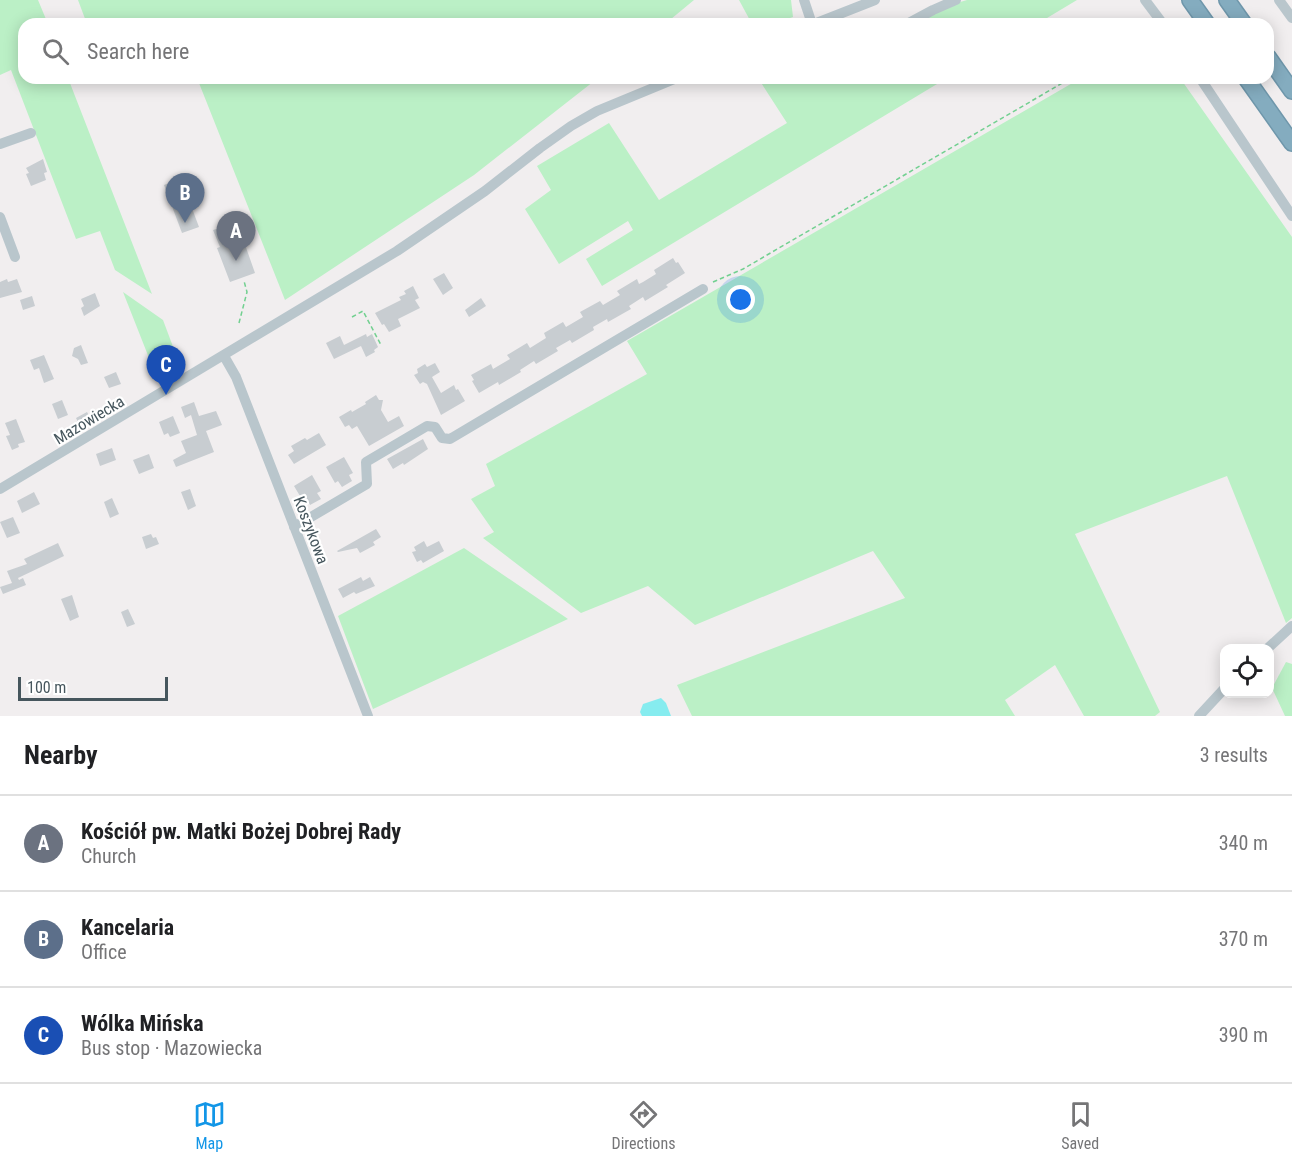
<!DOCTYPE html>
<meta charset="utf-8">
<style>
body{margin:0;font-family:"Roboto Condensed",sans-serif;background:#f2f2f2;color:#202124}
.controls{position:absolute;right:18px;bottom:18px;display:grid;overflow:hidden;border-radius:12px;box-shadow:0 3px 15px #0003}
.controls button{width:54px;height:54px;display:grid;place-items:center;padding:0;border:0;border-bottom:2px solid #e0e0e0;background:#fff;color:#202124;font:30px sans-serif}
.scale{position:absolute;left:18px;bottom:15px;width:150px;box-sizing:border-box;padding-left:6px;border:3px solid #46565d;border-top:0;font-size:16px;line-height:21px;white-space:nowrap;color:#46565d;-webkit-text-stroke:4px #fff;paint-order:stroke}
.you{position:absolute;left:741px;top:300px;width:21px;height:21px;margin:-15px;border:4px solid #fff;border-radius:50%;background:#1a73e8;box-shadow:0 0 0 9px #1a73e833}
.badge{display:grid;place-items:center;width:39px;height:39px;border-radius:50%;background:#1296e7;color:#fff;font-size:20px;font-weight:700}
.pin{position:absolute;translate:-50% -50px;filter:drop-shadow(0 2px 3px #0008)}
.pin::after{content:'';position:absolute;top:32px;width:21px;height:18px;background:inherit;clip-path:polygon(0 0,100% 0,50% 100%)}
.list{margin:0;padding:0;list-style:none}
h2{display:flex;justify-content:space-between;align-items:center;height:78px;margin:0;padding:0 24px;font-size:26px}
h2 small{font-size:20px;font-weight:400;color:#757577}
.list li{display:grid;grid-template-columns:39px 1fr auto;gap:18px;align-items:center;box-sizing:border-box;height:96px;padding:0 24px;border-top:2px solid #e0e0e0}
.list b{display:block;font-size:22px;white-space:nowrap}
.list p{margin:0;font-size:20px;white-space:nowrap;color:#757577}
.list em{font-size:20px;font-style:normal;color:#757577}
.icon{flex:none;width:33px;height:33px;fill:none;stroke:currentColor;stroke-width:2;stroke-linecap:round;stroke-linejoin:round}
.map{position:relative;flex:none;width:1292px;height:716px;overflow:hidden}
.search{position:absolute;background:#fff;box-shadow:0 3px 15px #0003;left:18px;right:18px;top:18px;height:66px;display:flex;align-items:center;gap:15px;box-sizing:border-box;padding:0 21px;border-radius:18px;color:#757577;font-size:22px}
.sheet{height:366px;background:#fff}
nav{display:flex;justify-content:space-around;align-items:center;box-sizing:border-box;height:84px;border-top:2px solid #e0e0e0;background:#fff;font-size:16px;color:#757577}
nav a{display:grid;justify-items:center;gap:3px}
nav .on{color:#1296e7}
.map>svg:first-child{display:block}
</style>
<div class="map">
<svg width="1292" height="716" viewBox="0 0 1292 716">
<rect width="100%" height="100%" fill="#f1eeef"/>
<path fill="#bbf0c6" d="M0,0H38L48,24H24V78H68L152,294L115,270L100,231L76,239L11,70L0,75Z
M78,0H694L665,24H87Z
M739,0H791L793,17L772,24H752Z
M967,0H1077L1037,24H914L950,5Z
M197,78H598L474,175L285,300Z
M758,78H947L602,286L586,259L633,230L628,221L559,264L525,209L551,190L537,166L609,123L659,200L787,123Z
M1081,78H1180L1292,237V618L1286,623L1227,476L1075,534L1160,712L1155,716H1084L1055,665L1005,700L1015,716H692L677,685L905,598L873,551L695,625L648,586L581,613L483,538L494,532L471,499L495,486L486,464L647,374L627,341Z
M123,292L163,320L175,352L151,363Z
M464,548L568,619L373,709L338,616Z
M1286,662L1292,664V716H1285L1272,688Z"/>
<path fill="#86ecef" d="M661,698L666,703L671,716H642L640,712L643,704Z"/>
<path fill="#c8cdd1" d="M43,159L47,172L44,173L46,180L31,186L26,174L29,173L26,168Z
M177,180L180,189L184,187L199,227L182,233L164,185Z
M223,227L225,232L235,228L240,240L243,239L255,273L230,282L217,248L220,247L213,230Z
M673,258L676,263L678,262L685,273L666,285L668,287L645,301L643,297L629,306L631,309L608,322L607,319L593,327L594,330L572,343L570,340L556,348L558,351L536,364L534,361L520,370L521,372L499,385L498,382L479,393L472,381L474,380L471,375L491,364L493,369L510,359L507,355L527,343L530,348L546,338L544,333L563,322L566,327L583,317L580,312L600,301L603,305L620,295L617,291L637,279L639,284L643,282L656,274L654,270Z
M444,273L453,288L443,295L433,279Z
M7,279L8,282L17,279L22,292L0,298V282Z
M413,286L419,298L415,300L420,308L398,319L401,326L389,332L384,324L382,325L375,313L401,300L399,297L406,294L404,291Z
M95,293L100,306L84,316L81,308L84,306L81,299Z
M32,296L35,306L23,310L20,300Z
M481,298L486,306L469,317L465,310Z
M366,334L367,337L372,334L378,347L374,350L375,352L366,357L361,346L334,359L326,343L340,336L344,345Z
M81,345L88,363L81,365L78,359L72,356L74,348Z
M44,355L54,379L44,383L39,368L34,370L30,360Z
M435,363L440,372L432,377L441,393L454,385L456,390L458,389L465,401L441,415L427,384L423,382L420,384L414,375L418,373L417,369L425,364L427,367Z
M116,372L121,384L109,388L104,377Z
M376,395L379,400H383L381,410L388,422L399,416L404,426L369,446L357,426L352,429L349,425L345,427L339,417L351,410L352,412L366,404L365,402Z
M62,400L68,415L58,419L52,404Z
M194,402L199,416L216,411L222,425L206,431L214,452L176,467L173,460L186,453L181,441L197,435L191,415L185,418L181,407Z
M87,412L92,421L80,426L76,418Z
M173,416L180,433L170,437L168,433L164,435L159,422Z
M16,419L25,442L18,444L19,447L12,450L6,436L10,435L5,423Z
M319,433L326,445L294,464L288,455L294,451L291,446L305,438L307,440Z
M423,439L428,449L404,465L403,463L393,469L387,459Z
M112,448L116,460L100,466L96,454Z
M149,454L154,468L139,474L133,460Z
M344,457L353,473L349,475L352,481L342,487L338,481L335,483L326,467Z
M312,475L321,491L317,493L321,499L310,505L307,499L303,501L294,486Z
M190,489L196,506L188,510L181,492Z
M34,492L40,504L22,513L17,501Z
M112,498L119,514L110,518L104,502Z
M13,517L20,533L7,538L0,522Z
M376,529L381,537L373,542L375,545L360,553L357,548L338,552L337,551Z
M151,534L153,538L156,537L159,544L146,549L142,537Z
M424,541L427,547L439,541L444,551L423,563L421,560L417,562L412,552L416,551L414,547Z
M58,543L64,556L18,578L19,580L23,578L26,585L3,594L0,587L12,583L7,571L27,564L24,559Z
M361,577L363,581L370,577L375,586L356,594L354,592L343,598L338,589Z
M72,595L79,617L70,621L61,599Z
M128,609L135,624L127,627L121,612Z"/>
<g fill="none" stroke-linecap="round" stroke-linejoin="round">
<g stroke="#6f97ab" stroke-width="18">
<path id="highway" d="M1190,0L1207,24
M1227,0L1244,24
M1268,57L1292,91
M1246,78L1292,143"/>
</g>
<path stroke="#72d090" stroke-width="1.5" stroke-dasharray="4.5 3" stroke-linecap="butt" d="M713,282L743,269L1071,78
M352,317L363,311L381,345
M239,323L247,292L244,281"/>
<path stroke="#b9c6cc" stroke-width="10" d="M804,0L812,24
M1145,0L1163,24
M1279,0L1292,18
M814,24L875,0
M907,24L933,10L956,0
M1200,78L1292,216
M0,144L31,133
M0,217L15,257
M224,356L236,377L368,716
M0,489L397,251L485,191L540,148L571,126L597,111L677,78
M294,527L367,484L366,462L427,426L435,427L442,438L450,439L703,289
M1268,648L1292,626
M1199,716L1224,689"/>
<use href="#highway" stroke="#84acbf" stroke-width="15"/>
</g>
<g text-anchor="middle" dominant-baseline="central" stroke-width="4.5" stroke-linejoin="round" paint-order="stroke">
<g font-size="16" fill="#46565d" stroke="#fff">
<text transform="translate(89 420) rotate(-31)">Mazowiecka</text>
<text transform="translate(311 530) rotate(69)">Koszykowa</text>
</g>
</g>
</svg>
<div class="controls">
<button><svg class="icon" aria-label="locate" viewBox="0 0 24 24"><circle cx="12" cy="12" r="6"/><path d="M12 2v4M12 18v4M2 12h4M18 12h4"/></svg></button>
</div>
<div class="scale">100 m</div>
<div class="you"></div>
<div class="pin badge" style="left:236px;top:261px;background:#6b7280">A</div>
<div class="pin badge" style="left:185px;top:223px;background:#5c6f8a">B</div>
<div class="pin badge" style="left:166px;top:395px;background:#1a4fb4">C</div>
<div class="search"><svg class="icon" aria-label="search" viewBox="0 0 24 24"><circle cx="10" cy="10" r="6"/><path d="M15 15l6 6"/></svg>Search here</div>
</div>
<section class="sheet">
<h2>Nearby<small>3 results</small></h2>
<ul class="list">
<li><span class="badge" style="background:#6b7280">A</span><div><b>Kościół pw. Matki Bożej Dobrej Rady</b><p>Church</p></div><em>340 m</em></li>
<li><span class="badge" style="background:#5c6f8a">B</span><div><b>Kancelaria</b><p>Office</p></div><em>370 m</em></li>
<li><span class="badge" style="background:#1a4fb4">C</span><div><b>Wólka Mińska</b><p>Bus stop · Mazowiecka</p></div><em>390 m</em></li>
</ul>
</section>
<nav>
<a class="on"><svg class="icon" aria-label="map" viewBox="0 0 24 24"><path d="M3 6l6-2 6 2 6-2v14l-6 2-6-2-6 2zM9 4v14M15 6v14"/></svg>Map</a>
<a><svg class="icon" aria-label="directions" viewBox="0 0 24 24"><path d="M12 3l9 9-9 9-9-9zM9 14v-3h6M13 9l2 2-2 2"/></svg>Directions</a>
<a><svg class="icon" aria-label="saved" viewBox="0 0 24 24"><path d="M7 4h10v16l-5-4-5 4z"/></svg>Saved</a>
</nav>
